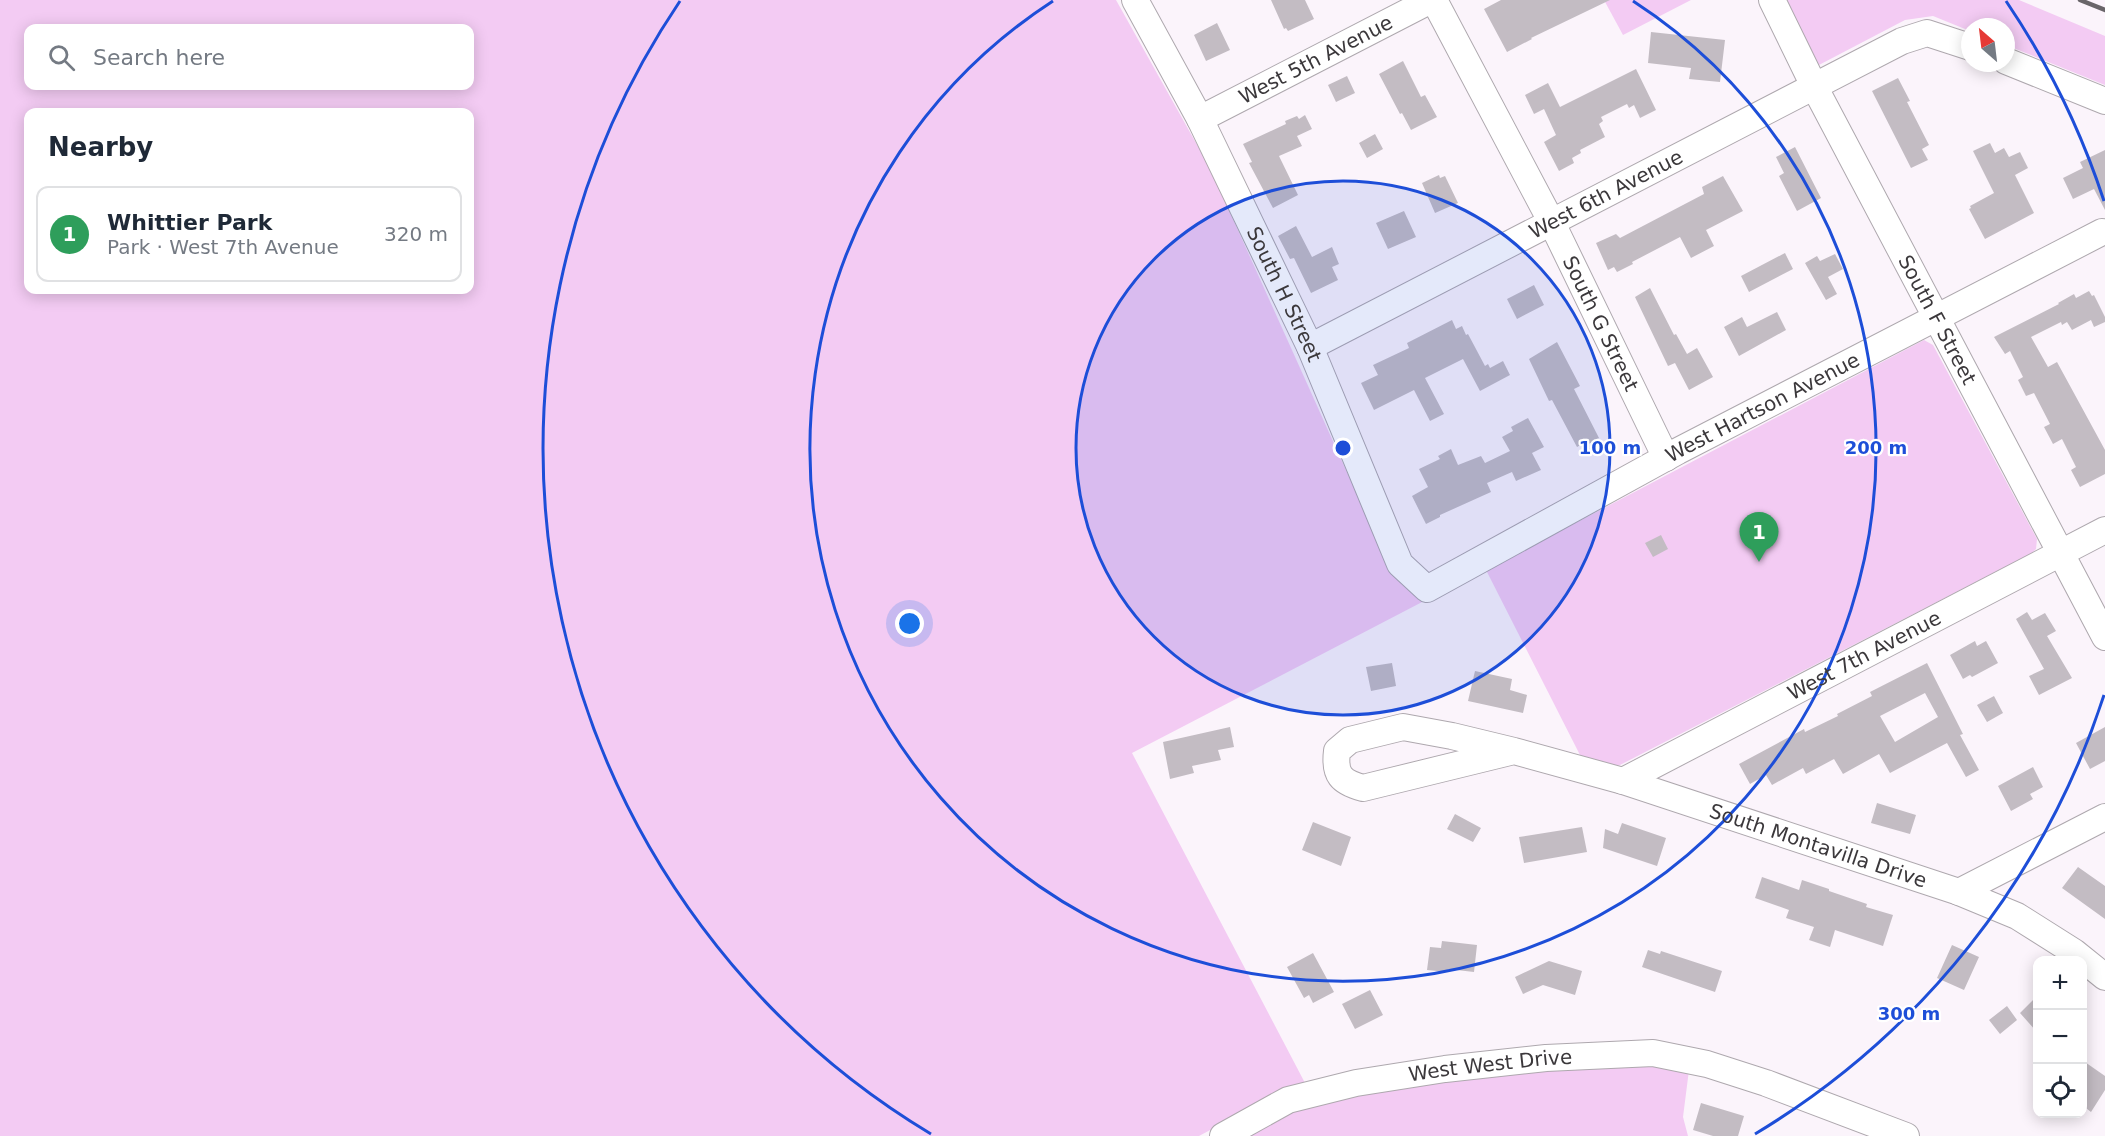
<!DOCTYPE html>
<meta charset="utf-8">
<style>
body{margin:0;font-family:"DejaVu Sans",sans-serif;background:#f6f6f7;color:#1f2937}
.controls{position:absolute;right:18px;bottom:18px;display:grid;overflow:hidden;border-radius:12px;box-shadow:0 3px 15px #0003}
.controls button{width:54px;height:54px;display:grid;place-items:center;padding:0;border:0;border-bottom:2px solid #e0e1e3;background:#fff;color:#1f2937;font:30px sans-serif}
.compass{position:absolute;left:1961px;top:18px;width:54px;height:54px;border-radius:50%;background:#fff;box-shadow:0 3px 15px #0003;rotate:332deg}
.you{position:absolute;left:910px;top:624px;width:21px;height:21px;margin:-15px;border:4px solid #fff;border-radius:50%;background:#1a73e8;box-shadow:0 0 0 9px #1a73e833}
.badge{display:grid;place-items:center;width:39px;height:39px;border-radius:50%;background:#448779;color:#fff;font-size:20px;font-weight:700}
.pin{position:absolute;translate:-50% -50px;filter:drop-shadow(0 2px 3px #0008)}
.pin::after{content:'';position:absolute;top:32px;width:21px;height:18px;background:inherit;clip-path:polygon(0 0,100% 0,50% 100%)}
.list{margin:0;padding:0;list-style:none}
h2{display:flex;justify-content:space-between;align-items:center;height:78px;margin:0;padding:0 24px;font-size:26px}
h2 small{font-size:20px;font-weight:400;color:#747a83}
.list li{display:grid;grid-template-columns:39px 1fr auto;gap:18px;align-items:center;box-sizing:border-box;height:96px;margin:0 12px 12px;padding:0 12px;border:2px solid #e0e1e3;border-radius:12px}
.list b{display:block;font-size:22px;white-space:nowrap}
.list p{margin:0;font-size:20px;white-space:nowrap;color:#747a83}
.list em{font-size:20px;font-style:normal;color:#747a83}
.icon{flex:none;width:33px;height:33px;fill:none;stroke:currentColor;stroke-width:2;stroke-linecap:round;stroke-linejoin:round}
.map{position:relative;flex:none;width:2105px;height:1136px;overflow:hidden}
.search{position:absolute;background:#fff;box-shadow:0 3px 15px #0003;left:24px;top:24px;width:450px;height:66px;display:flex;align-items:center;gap:15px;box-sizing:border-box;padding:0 21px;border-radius:12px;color:#747a83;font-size:22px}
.panel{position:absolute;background:#fff;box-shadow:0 3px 15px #0003;left:24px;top:108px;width:450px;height:186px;border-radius:12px}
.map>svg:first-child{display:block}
</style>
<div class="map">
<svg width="2105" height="1136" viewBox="0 0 2105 1136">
<rect width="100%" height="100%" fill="#fbf4fb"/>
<path fill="#f3cbf3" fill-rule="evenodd" d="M0,0H1116L1210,168L1386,559L1426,600L1132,753L1305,1083L1282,1092L1199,1136H0ZM28,28H470V86H28ZM28,112H470V290H28Z
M1604,0H1691L1623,35Z
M1784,0H2019L2105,36V85L2006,45V27H1970V31L1933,16L1905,20L1817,66Z
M1924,340L1933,345L2037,539L2036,549L2032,553L1620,765L1612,767L1581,757L1486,570Z
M1649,1063L1689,1070L1683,1117L1688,1136H1237L1326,1096L1578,1066Z"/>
<path fill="#c3bcc3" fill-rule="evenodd" d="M1271,0H1305L1314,19L1288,31L1286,28L1284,29Z
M1501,0H1610L1531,38L1532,39L1507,52L1484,9Z
M1217,23L1230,50L1206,61L1194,35Z
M1651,32L1725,40L1720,82L1689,79L1691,68L1648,63Z
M1403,61L1421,97L1425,95L1437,117L1411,130L1402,113L1400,114L1379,74Z
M1636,69L1656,110L1640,118L1634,105L1629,108L1627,104L1601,117L1603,121L1599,124L1605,137L1580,150L1581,153L1572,158L1574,163L1559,171L1544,142L1556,135L1544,109L1534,114L1525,95L1548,83L1560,107Z
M1347,76L1355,93L1336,102L1328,85Z
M1898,78L1910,101L1907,102L1929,145L1922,149L1928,160L1911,168L1872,91Z
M1305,115L1312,129L1297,136L1302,146L1279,156L1298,195L1273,208L1249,163L1252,162L1243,144L1286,124L1285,121L1297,116L1299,119Z
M1375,134L1383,149L1367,158L1359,143Z
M1990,143L1995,153L2004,148L2009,157L2020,152L2028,168L2015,175L2034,213L1985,239L1969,209L1971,208L1970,206L1994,193L1973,151Z
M1795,147L1821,198L1797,211L1779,176L1784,173L1776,157Z
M2105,150V210L2094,189L2073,199L2063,178L2083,168L2080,162Z
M1439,175L1440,178L1445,176L1458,203L1435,213L1422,183Z
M1723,176L1743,211L1706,230L1714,246L1691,258L1680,237L1632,262L1633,264L1617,272L1614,267L1608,270L1596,243L1616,234L1620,238L1704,194L1702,187Z
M1404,211L1416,237L1388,249L1376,223Z
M1296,226L1312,257L1332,247L1339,264L1332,267L1338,280L1311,293L1294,258L1290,259L1278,236Z
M1785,253L1793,269L1749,292L1741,276Z
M1835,254L1843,269L1828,277L1837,294L1826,300L1805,263L1817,256L1820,261Z
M1534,285L1544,305L1517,319L1507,299Z
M1650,288L1674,335L1676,334L1687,354L1697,348L1713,377L1689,390L1675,363L1668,366L1635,297Z
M2089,291L2092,296L2094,295L2105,317V322L2094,327L2091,320L2072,330L2067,322L2062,325L2061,322L2031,337L2048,367L2057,362L2105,450V474L2080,487L2071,470L2076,467L2062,439L2053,444L2044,427L2050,424L2034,393L2026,396L2018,380L2023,377L2010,351L2005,354L1994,337L2059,304L2058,303L2074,294L2076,298Z
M1777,312L1786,330L1739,356L1724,327L1742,317L1747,327Z
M1452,320L1456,329L1462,326L1466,335L1468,334L1485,366L1488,364L1490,368L1503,361L1510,375L1480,391L1463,359L1425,378L1444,414L1430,421L1414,390L1374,410L1361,383L1378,375L1373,365L1409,348L1407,343Z
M1557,342L1580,386L1574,389L1599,438L1587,445L1586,442L1577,447L1552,400L1549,401L1529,359Z
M1528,418L1544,447L1532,453L1541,470L1516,481L1512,472L1487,483L1491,492L1440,515V517L1426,524L1412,496L1428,487L1419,469L1440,459L1438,456L1451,449L1458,465L1481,456L1485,463L1510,451L1502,437L1513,431L1511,427Z
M1661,535L1668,549L1653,557L1645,543Z
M2027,612L2032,620L2045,613L2056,631L2047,636L2072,678L2039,695L2029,676L2044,669L2016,619Z
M1975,641L1977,646L1986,641L1998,663L1972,677L1970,675L1963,679L1950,655Z
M1392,663L1396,686L1371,691L1366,667Z
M1927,663L1963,734L1960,735L1979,770L1966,777L1947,743L1890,773L1879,754L1843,774L1834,759L1806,774L1803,768L1772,785L1766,775L1750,784L1739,764L1804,729L1805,732L1838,716L1837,714L1872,696L1870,692ZM1925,693L1938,717L1895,742L1880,716Z
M1475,671L1512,679L1510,690L1527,695L1523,713L1468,701Z
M1994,696L2003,713L1987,722L1977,705Z
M1230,727L1234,747L1218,750L1221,760L1192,766L1194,773L1170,779L1163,742Z
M2105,727V761L2090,769L2076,743Z
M2033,767L2043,787L2030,794L2033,799L2011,811L1998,786Z
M1877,803L1916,815L1910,834L1871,823Z
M1455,814L1481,828L1473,842L1447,829Z
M1313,822L1351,837L1341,866L1302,850Z
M1622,823L1666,838L1657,866L1603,848L1605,829L1618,834Z
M1582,827L1587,852L1524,863L1519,837Z
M2078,867L2105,886V919L2062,888Z
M1762,877L1799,890L1802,880L1829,889V891L1867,904L1866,907L1893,915L1883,946L1835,930L1830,947L1809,940L1814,927L1786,918L1789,910L1755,898Z
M1442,941L1477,945L1474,972L1448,969L1447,972L1427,970L1430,947L1441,948Z
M1952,945L1979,957L1964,990L1937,978Z
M1648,950L1660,954L1661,951L1722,971L1715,992L1642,967Z
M1313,953L1334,992L1313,1003L1309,995L1304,998L1287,967Z
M1549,961L1582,971L1575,995L1543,985L1523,994L1515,977Z
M1370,990L1383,1015L1355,1029L1342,1004Z
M2037,996V1032L2020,1013Z
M2007,1006L2017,1020L2000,1034L1989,1020Z
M2082,1060L2105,1076V1090L2091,1112L2082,1105Z
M1701,1103L1744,1116L1738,1136H1713L1693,1130Z"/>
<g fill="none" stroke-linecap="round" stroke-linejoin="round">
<g stroke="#aea8ae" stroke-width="28">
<g id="minor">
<path id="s1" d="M1135,0L1200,119L1310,347L1400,564L1427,589L1678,451L2102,232"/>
<path id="s2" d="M1434,0L1552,223L1666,458"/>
<path id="s3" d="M1772,0L1814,86L2105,637"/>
<path d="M2006,61L2105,101"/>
<path id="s4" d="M1200,119L1431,0"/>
<path id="s5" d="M1310,347L1902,41L1927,33L1970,47"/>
<path id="s6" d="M1514,751L1363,788C1341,782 1334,775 1337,751L1350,740L1403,727L1452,736L1514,751L1623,781L1959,892L2017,916L2074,952L2105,977"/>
<path id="s7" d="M1623,781L2105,530"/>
<path d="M1959,892L2105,817"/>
<path id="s8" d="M1223,1136L1288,1100L1356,1083L1445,1069L1546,1058L1653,1053L1707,1064L1766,1083L1906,1136"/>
</g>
</g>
<use href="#minor" stroke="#fff" stroke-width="26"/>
<path stroke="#696569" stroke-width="4.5" d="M2080,0L2105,10"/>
</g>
<circle cx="1343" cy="448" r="267" fill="#1d4ed8" fill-opacity=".12"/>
<g fill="none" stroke="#1d4ed8" stroke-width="3">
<circle cx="1343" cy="448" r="267"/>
<path d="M1633 1A533 533 0 1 1 1053 1"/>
<path d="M2104 695A800 800 0 0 1 1755 1134M931 1134A800 800 0 0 1 680 1M2006 1A800 800 0 0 1 2104 201"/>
</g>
<g text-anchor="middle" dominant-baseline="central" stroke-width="4.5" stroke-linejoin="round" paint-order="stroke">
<g font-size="20" fill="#3b383b" stroke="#fff">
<text stroke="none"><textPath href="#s4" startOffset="130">West 5th Avenue</textPath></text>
<text stroke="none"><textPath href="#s5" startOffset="333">West 6th Avenue</textPath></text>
<text stroke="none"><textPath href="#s1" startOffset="330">South H Street</textPath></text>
<text stroke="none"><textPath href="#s3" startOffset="360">South F Street</textPath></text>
<text stroke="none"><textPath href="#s2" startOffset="364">South G Street</textPath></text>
<text stroke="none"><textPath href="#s1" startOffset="1042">West Hartson Avenue</textPath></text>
<text stroke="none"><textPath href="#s7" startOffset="272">West 7th Avenue</textPath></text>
<text stroke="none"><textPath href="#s6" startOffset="711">South Montavilla Drive</textPath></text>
<text stroke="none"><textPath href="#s8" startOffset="280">West West Drive</textPath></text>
</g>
</g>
<circle cx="1343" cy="448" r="9" fill="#1d4ed8" stroke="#fff" stroke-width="3"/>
<g font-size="18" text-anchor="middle" font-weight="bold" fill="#1d4ed8" stroke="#fff" stroke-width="4.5" stroke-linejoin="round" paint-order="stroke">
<text x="1610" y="454">100 m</text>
<text x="1876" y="454">200 m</text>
<text x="1909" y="1020">300 m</text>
</g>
</svg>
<div class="controls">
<button>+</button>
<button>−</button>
<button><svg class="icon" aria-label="locate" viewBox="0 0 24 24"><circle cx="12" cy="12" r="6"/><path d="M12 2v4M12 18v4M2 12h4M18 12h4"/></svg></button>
</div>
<svg class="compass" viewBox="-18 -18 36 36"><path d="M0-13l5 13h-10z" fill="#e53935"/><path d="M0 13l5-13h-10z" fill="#747a83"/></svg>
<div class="you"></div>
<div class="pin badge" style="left:1759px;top:562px;background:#2e9e5b">1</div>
<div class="search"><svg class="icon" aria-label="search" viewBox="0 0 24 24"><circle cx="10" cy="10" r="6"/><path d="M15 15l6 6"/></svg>Search here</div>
<section class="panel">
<h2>Nearby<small></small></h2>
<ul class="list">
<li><span class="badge" style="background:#2e9e5b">1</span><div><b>Whittier Park</b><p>Park · West 7th Avenue</p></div><em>320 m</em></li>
</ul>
</section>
</div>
